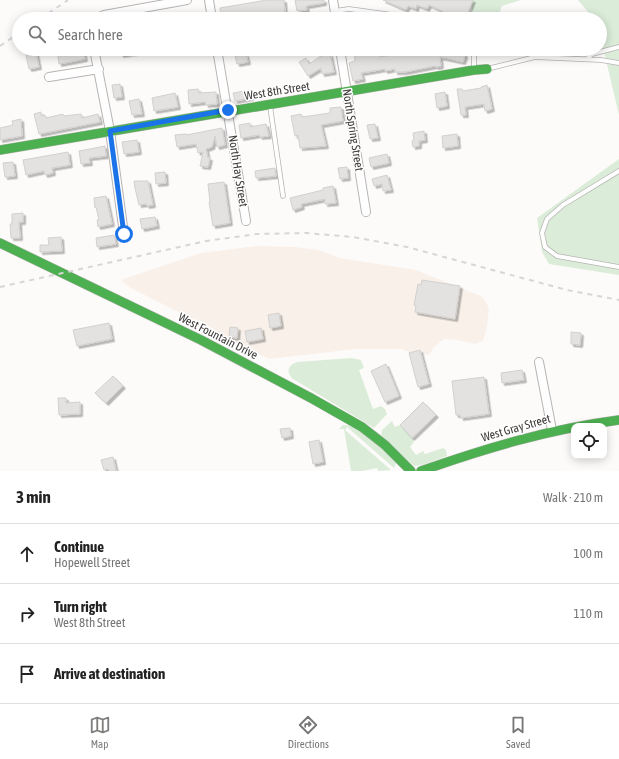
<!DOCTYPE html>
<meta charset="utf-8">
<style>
body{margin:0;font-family:"Asap Condensed",sans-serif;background:#f2f2f2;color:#222}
.controls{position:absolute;right:12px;bottom:12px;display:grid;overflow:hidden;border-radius:8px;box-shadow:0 2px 10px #0003}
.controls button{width:36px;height:36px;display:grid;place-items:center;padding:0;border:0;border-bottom:1px solid #e0e0e0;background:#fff;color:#222;font:20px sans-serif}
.stop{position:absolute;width:12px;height:12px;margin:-9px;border:3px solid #1a73e8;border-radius:50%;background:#fff}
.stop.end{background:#1a73e8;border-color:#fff;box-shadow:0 1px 4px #0008}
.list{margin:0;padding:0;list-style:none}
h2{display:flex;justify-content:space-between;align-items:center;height:52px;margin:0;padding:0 16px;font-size:17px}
h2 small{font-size:13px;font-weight:400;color:#767676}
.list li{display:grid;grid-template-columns:26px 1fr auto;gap:12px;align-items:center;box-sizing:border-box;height:60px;padding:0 16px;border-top:1px solid #e0e0e0}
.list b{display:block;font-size:15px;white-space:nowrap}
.list p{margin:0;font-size:13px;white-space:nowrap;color:#767676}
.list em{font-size:13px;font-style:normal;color:#767676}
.icon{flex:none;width:22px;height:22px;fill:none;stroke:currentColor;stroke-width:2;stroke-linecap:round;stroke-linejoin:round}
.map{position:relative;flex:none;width:619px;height:471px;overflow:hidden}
.search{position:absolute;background:#fff;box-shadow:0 2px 10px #0003;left:12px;right:12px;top:12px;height:44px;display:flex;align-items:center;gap:10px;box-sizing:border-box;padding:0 14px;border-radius:22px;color:#767676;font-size:15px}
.sheet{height:232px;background:#fff}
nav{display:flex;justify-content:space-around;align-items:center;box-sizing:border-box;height:56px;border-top:1px solid #e0e0e0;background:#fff;font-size:11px;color:#767676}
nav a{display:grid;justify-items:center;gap:2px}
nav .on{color:#807e7c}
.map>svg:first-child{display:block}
</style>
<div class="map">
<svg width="619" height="471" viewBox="0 0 619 471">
<defs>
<filter id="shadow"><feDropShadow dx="2.5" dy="2.5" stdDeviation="0" flood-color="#0004"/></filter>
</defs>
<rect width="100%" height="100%" fill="#fdfbfa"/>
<path fill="#f8f0e9" d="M256,246L294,247L319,250L340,258L416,270L483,297L489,308L487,327L483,341L475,344L458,340L444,339L434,347L429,355L410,353L402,349H356L269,359L232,341L201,321L188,317L129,287L121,280L201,253Z"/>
<path fill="#dbecd9" d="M470,0H521L502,6L497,19H474Z
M578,0H619V115L600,35V19H594Z
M619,159V275L549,264L542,252L537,218Z
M352,358L361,360L364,368L359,370L373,409L381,406L385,409L387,414L374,428L293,379C286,372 287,366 297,362Z
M392,421L395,427L400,425L413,438L414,442L410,447L416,455L423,451L425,454L443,448L446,450L447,456L422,465L414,466L381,435L382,430Z
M343,425C360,424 385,451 396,463L394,468L347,427L345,430L391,470L378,471L377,468L362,471H351L344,429H339Z"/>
<path fill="#e4e2e1" stroke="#d2d0cf" filter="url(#shadow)" d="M267,0H284L285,12L260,18L259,14L238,17V14L221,17L220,8Z
M295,0H324V3L306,6L307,10L297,11Z
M383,0H473L465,19L446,12V13L429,5L427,9L417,5L416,9L408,6L406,10Z
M67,49H83L85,59L59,64L57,50Z
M120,49H140V52L121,55Z
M354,49H364V56L380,53V57L411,52V49H463L465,56L463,62L440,57L441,66L436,67L435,66L405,72H395V69L385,71V69L361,73L363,79L353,81L349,63L355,61Z
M36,52L39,67L29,69L26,55Z
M246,54L248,62L237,64L235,56Z
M330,54L334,72L322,74L321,68L308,76L299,62L306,58L309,64L321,56Z
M120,84L122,97L114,98L112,85Z
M487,85L492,109L485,111L484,104L465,107L466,115H461L457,89H462L463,91L481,88V87Z
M198,89L199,93L216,92L217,104L206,105L205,102L189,104L188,90Z
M250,90L251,98L235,101L233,93Z
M445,92L447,106L437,108L435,94Z
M175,93L178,107L154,111L152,98Z
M139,99L142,114L132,115L129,101Z
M341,107L343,121L321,125L326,146L300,148L298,135L295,136L291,116L301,114L302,117L330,113V108Z
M41,112V116L45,115L46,118L63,114L64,116L81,114L82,118L98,114L100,122L39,134L34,114Z
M21,119L22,136L0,140V128L13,125L12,121Z
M250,123V127L266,124L269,136L260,137L259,135L241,138L239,125Z
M375,124L378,138L370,139L367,125Z
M222,128L225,145L217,147L215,136L212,147L206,149L208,158H210L208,167L200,166L203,152L198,153L196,144L177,147L175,135L186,134V135Z
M424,131L425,140L419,141V146L413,147L412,141L414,140L413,133Z
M457,134L458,146L443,148L442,136Z
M137,140L139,152L124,154L122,142Z
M105,146L106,156L89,158L90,163L81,164L79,151Z
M68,152L70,165L52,168L53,173L45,175L44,171L26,175L23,160Z
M387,154L389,163L371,167L369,158Z
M13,162L15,176L5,177L3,163Z
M347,167L348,178L340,179L338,168Z
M275,168L276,176L256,178L255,171Z
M165,172L166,183L156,184L155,173Z
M387,175L391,190L383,191L382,184L374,186L372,179Z
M134,181H148L153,205L147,206L146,204L139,205L135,188Z
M224,182L230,223L213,226L209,202H210L208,184Z
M333,186L336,203L325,204V199L301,204L302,207L293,210L290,198L323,190V188Z
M106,196L112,224L98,227L97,220H99L96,207L95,208L94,198Z
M23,213V222H19L20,238H11L10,224H12V214Z
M155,217L157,226L142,229L140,219Z
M114,235L116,244L97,247L96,238Z
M61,237L62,251L40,252V245H49L48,238Z
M422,280L460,286L455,319L415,312L416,306L414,305L418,284L421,285Z
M279,313L281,326L270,328L268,315Z
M109,323L112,339L77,346L73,330Z
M230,327L238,328L237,338L229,337Z
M261,328L263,339L247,342L245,331Z
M571,332L581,333L580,345L571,344Z
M420,350L429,384L418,387L409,353Z
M386,364L399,396L385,402L371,371Z
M522,370L524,380L502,383L501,373Z
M113,376L123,386L106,403L95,393Z
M484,377L489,414L461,418L460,415H456L452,381Z
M58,398H66V403L80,402V414L59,415Z
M423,402L436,415L412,438L400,425Z
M290,428L291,436L282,438L280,429Z
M319,440L323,462L313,464L309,442Z
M113,457L116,471H109L108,469L104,470L101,460Z"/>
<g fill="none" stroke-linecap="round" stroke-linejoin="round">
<g stroke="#b7b5b3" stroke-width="5.5">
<path id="lane" d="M335,11L349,9L421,19
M474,49V69
M587,59L592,54L619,47
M487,69L535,57L601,60L619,63
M270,106L283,196
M619,171L563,205L547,219L542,233L545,247L557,256L619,267"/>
</g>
<g stroke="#b7b5b3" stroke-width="10">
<path id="street" d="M209,0L212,19
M333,0L336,19
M95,19L104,15L187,0
M94,49L110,131L124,234
M217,49L246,221
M340,49L366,212
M49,77L99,69
M539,362L552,430"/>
</g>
<g stroke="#b7b5b3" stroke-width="10">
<path id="fast" d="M0,150L474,70L487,69
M0,243L201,340L311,398L362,427L385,445L411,471
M421,471C486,448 550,429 619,420"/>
</g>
<use href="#lane" stroke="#fffefe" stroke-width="4"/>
<use href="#street" stroke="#fffefe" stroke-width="8"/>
<use href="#fast" stroke="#4caf50" stroke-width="9"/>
<path stroke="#d7d6d6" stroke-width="2" stroke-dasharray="5 5" stroke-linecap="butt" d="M40,19L68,0
M0,46L19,33
M0,287L206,241L257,234L306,233L353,237L407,247L567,290L619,300"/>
</g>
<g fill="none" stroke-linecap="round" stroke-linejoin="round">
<path stroke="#1a73e8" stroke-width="5" d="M124,234L110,131L228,110"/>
</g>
<g text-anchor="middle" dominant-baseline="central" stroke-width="3" stroke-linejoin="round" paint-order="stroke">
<g font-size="12" fill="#3d3a38" stroke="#fff">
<text transform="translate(277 91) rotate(-9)">West 8th Street</text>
<text transform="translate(353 130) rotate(81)">North Spring Street</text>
<text transform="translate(238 171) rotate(81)">North Hay Street</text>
<text transform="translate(218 336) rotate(27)">West Fountain Drive</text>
<text transform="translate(516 428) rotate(-16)">West Gray Street</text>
</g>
</g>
</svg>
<div class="controls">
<button><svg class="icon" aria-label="locate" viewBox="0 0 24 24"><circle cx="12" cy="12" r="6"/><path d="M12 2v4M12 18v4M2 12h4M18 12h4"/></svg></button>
</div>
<div class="stop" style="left:124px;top:234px"></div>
<div class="stop end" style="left:228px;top:110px"></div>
<div class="search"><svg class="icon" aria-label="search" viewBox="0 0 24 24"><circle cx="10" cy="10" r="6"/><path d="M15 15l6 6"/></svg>Search here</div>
</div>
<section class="sheet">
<h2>3 min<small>Walk · 210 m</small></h2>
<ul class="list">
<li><svg class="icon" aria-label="ahead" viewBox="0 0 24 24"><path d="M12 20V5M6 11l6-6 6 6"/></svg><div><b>Continue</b><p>Hopewell Street</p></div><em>100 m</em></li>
<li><svg class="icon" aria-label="right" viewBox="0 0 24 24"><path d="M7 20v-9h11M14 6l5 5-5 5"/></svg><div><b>Turn right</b><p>West 8th Street</p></div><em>110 m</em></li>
<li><svg class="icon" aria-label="arrive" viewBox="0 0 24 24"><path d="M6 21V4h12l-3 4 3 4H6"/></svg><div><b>Arrive at destination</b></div></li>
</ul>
</section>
<nav>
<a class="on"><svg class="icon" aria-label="map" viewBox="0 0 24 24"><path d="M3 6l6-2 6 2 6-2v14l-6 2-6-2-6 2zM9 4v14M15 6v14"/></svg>Map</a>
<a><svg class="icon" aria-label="directions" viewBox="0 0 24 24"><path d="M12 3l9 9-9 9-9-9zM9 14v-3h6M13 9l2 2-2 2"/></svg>Directions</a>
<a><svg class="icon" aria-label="saved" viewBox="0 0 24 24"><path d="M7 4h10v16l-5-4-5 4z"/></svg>Saved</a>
</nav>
